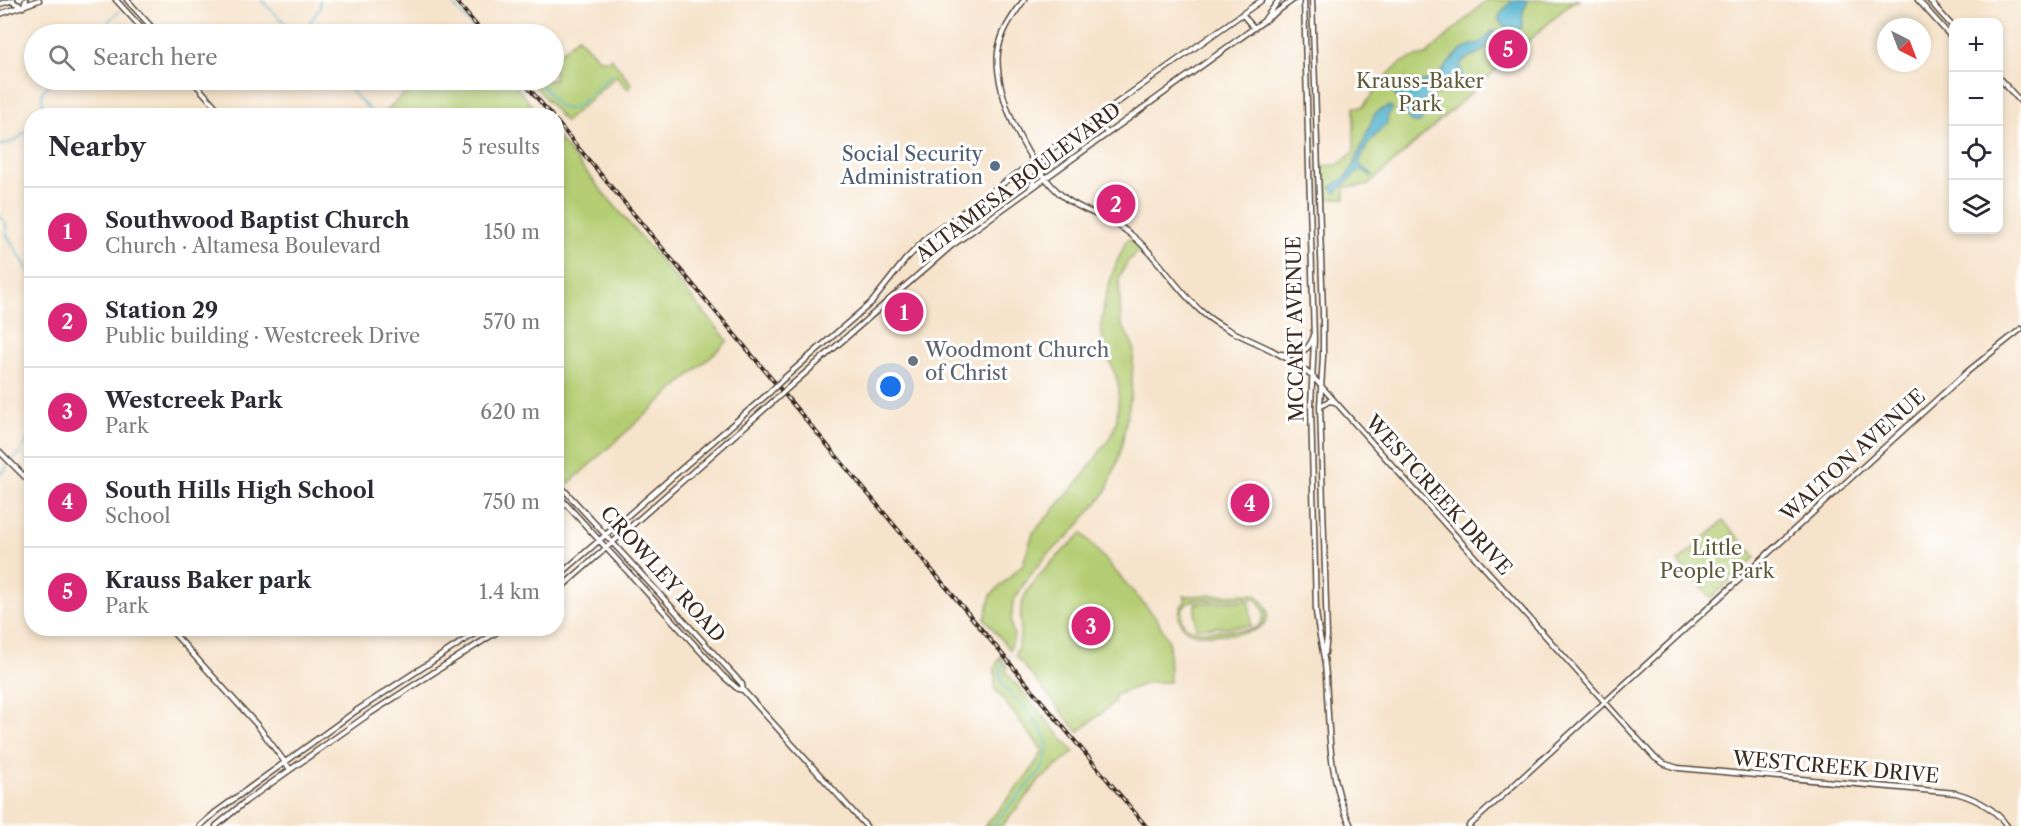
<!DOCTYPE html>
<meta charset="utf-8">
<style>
body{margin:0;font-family:"Libre Caslon Text",serif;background:#f2f2f3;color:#2b2b33}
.controls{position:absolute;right:18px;top:18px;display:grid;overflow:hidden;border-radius:12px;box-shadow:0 3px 9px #0003}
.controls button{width:54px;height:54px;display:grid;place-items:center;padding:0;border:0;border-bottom:2px solid #e1e1e2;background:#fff;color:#2b2b33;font:30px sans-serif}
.compass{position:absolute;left:1877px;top:18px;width:54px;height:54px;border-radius:50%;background:#fff;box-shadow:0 3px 9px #0003;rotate:138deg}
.you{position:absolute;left:891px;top:387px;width:21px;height:21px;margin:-15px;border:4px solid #fff;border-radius:50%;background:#1a73e8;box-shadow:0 0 0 9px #1a73e833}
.badge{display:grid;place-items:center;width:39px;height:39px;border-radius:50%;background:#db2777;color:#fff;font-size:20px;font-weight:700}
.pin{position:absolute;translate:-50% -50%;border:3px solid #fff;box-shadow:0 2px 6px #0006}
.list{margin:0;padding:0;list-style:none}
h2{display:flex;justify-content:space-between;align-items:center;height:78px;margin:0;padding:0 24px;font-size:26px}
h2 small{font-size:20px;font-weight:400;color:#7c7c81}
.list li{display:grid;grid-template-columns:39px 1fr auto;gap:18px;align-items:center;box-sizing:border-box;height:90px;padding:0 24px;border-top:2px solid #e1e1e2}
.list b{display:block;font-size:22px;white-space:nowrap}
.list p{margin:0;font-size:20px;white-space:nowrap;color:#7c7c81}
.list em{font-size:20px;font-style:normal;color:#7c7c81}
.icon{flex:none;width:33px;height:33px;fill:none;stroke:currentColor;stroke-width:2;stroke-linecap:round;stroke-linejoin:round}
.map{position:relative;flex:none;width:2021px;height:826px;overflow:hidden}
.search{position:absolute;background:#fff;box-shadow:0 3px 9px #0003;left:24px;top:24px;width:540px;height:66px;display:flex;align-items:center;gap:15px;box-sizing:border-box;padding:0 21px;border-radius:33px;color:#7c7c81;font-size:22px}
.panel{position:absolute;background:#fff;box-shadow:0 3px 9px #0003;left:24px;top:108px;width:540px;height:528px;border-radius:24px}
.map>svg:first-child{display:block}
</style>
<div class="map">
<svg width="2021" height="826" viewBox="0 0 2021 826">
<rect width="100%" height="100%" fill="#fff"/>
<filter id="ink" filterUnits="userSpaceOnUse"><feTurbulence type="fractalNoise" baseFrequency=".0167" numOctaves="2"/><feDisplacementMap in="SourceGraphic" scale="12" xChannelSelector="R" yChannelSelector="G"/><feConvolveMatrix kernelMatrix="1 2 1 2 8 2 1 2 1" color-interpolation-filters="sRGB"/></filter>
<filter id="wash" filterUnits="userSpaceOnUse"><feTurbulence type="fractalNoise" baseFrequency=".008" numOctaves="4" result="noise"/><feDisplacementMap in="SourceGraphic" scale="24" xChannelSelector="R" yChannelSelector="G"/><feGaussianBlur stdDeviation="1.35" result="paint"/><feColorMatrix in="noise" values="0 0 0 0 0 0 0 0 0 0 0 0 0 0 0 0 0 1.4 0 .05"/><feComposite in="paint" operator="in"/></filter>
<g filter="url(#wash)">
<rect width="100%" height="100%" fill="#f6e3cb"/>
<path fill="#b4cd72" stroke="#787c48" stroke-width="1.5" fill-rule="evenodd" d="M1487,0H1581L1572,2L1367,186L1345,187V198L1323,199L1321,166L1338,165L1354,152V107H1363C1381,84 1393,58 1426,55Z
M578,37L599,59L606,61L611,58L632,85L628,89L616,76L565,122L530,80H554V58Z
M420,80H510L540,115H383L382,114Z
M556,136L728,341L568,484L556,471Z
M1131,239L1141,249L1128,261L1119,278L1121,323L1134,347L1131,395L1120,454L1106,492L1071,534L1047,555L1027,579L1013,602L1011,624L1014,637L1010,650L985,619L991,595L1023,564L1033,533L1080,480L1112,435L1117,419L1119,390L1117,379L1104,347L1101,327L1105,299L1115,266L1127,240Z
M1723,521L1756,557L1711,598L1678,562Z
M1082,533L1157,619L1169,642L1170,682H1150L1115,695L1114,703L1078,732L1015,655C1025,635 1017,620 1023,600C1030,580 1066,549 1082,533Z
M1255,594C1262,600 1270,607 1267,618C1262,639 1213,634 1195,634C1178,629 1174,613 1186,600L1184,596ZM1248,598L1257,600L1264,611C1264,617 1263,623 1257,627C1249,632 1237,630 1228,630C1212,631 1174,638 1183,608L1188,603L1195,600Z
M1250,601L1251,626L1196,628L1195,603Z
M1000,657L1007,667L1006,672L1074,752L1040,780L1002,826H985L1028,775L1043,751L995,689V668Z"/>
<path fill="#4db1cc" stroke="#446e75" stroke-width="1.5" d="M1513,0H1528L1523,12L1522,27L1514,32C1488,19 1500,14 1513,0Z
M1493,30L1497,33L1483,51L1466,59L1460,65L1463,76L1455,86L1423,100L1422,121L1417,124L1411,122L1396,97L1395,93L1398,89L1438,77C1442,70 1459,50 1467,47C1483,41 1481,45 1493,30Z
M1390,106L1393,109L1388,115L1387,123L1368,144L1359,163C1361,170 1369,169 1373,175L1371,176L1366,172L1359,171L1335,193L1331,187L1345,178L1353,167L1374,115L1378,111Z"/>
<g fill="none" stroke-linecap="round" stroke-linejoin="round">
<path stroke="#4db1cc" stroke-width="1.5" d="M261,0L296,34
M449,0L478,34
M108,21L120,11
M94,34L101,27
M308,34L310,22L320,8V0
M340,80L376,116
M516,80L524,89L526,88
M539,81C542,87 547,91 551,97C559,107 564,113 577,106L613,73
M529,85L540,80
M41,116L43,110L42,92L54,80
M0,146L15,141L32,126
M0,216L6,223L7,235L32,276
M14,459L20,453L32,431
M0,475L8,466
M992,826L1040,772C1062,735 1027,712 1003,686C998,674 1000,664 1010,655"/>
</g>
</g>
<g filter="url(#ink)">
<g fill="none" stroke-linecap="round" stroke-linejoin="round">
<g stroke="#574638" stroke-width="7">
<path id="secondary" d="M116,0L147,34
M127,0L158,34
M1024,0C1012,17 1001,31 998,52C993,95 1031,172 1065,198C1083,212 1107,216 1125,230C1156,252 1174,288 1203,313C1224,331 1251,339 1275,352C1289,359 1301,367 1313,377L1655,758L1665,764L1678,768L1956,793C1977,799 1995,808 2007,826
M1304,0L1314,339L1311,406L1316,611C1318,633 1325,654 1326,676C1329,725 1328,781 1351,826
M1312,0L1323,312V356L1320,406L1327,636L1325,653
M1918,0L1954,40
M1929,0L1954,28
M11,1L23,7L26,0
M0,4L13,0
M0,14L39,0
M1242,14L1254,28
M1265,19L1279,0
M1998,77L2021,102
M192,80L224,116
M1096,118L1107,133
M1030,189L1048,153
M1280,354C1295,355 1307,354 1313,338
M781,381L872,302L906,259L929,236L1262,0
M788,388L950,247L1293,0
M1321,406L1329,401L1335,402
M0,452L32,484
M556,481L742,684L743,690L866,826
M556,493L723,676L738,689L743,690
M556,578L770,392
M556,592L777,398
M169,628L258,726L290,769
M200,826L216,812L356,711L483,628
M216,826L246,801L369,714L503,628
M1469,826L1967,372L2021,329"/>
</g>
<use href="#secondary" stroke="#fff" stroke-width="4"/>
<g stroke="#3b2a1e" stroke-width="4">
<path id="rail" d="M455,0L484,34
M522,80L552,116
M556,121L1146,826"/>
</g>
<use href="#rail" stroke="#fff" stroke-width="1.5" stroke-dasharray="4.5" stroke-linecap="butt"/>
<g stroke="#574638" stroke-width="7" stroke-linecap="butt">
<path id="secondary-bridge" d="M770,392L781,381
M777,398L788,388"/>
</g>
<use href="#secondary-bridge" stroke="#fff" stroke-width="4"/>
</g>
</g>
<circle fill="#5c6f8a" stroke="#fff" stroke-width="2" cx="995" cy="166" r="6"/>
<circle fill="#6b7280" stroke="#fff" stroke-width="2" cx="913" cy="361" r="6"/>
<g text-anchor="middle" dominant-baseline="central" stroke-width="6" stroke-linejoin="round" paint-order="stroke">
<g font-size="20" fill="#5f5b37" stroke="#fff">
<text x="1420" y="81">Krauss-Baker<tspan x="1420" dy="23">Park</tspan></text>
<text x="1717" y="548">Little<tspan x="1717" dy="23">People Park</tspan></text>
</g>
<g font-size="20" fill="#4e5e75" stroke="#fff" text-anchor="end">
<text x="983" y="154">Social Security<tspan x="983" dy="23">Administration</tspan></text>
</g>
<g font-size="20" fill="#3b2a1e" stroke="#fff">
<text transform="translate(1018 182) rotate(-37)">ALTAMESA BOULEVARD</text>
<text transform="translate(1295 329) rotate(-91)">MCCART AVENUE</text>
<text transform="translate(1853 455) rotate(-42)">WALTON AVENUE</text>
<text transform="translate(1439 495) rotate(48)">WESTCREEK DRIVE</text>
<text transform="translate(663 574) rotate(48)">CROWLEY ROAD</text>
<text transform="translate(1836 767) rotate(5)">WESTCREEK DRIVE</text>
</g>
<g font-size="20" fill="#5b616d" stroke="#fff" text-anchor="start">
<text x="925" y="350">Woodmont Church<tspan x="925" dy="23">of Christ</tspan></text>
</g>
</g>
</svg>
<div class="controls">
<button>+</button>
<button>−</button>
<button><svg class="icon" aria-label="locate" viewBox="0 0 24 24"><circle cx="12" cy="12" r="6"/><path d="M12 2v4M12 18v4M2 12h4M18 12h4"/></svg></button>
<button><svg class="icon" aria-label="layers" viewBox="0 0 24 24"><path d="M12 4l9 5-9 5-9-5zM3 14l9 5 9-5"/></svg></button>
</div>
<svg class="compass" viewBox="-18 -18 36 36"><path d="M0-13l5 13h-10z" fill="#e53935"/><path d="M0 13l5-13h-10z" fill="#7c7c81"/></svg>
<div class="you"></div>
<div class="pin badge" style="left:904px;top:312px">1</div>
<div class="pin badge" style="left:1116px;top:204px">2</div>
<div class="pin badge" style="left:1091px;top:626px">3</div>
<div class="pin badge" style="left:1250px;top:503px">4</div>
<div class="pin badge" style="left:1508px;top:49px">5</div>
<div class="search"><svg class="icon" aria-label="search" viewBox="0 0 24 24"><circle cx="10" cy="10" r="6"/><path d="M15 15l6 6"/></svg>Search here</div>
<section class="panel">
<h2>Nearby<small>5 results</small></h2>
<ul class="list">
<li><span class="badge">1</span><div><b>Southwood Baptist Church</b><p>Church · Altamesa Boulevard</p></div><em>150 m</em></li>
<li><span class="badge">2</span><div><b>Station 29</b><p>Public building · Westcreek Drive</p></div><em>570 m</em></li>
<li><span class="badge">3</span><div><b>Westcreek Park</b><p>Park</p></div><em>620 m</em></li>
<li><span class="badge">4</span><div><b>South Hills High School</b><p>School</p></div><em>750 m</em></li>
<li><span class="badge">5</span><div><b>Krauss Baker park</b><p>Park</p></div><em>1.4 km</em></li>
</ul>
</section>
</div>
